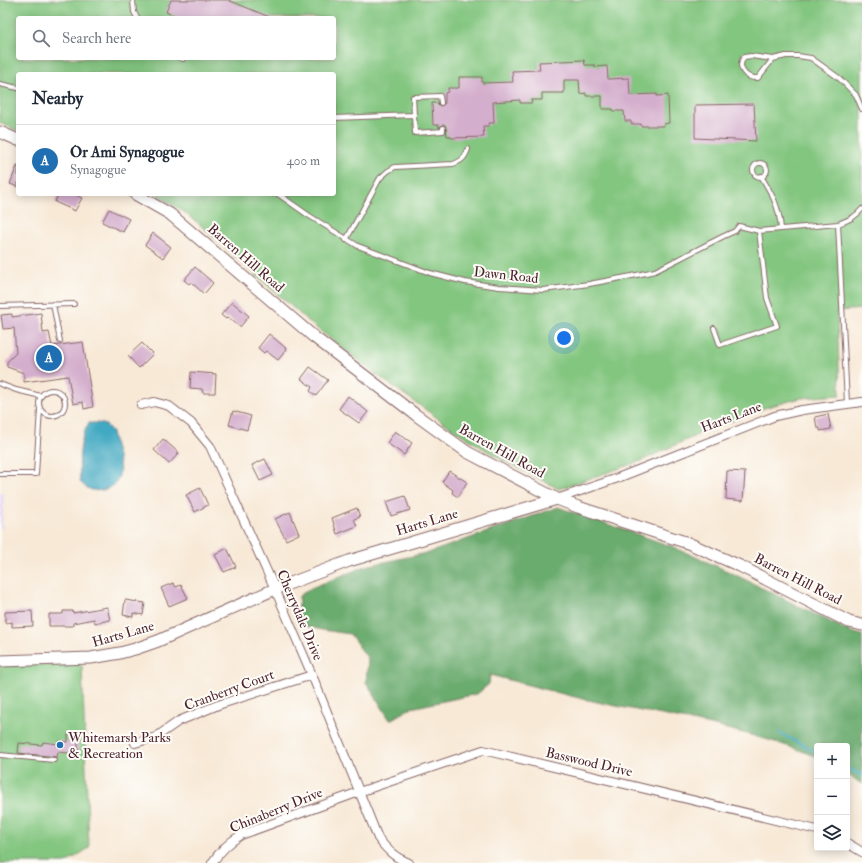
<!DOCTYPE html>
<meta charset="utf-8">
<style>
body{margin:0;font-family:"IM FELL Double Pica",serif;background:#f6f6f7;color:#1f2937}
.controls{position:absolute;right:12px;bottom:12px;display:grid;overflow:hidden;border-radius:4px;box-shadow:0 2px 10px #0003}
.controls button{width:36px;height:36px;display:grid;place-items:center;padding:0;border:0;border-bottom:1px solid #e0e1e3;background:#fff;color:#1f2937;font:20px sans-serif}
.you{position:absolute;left:564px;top:338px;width:14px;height:14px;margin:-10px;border:3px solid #fff;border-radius:50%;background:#1a73e8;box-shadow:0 0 0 6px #1a73e833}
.badge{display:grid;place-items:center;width:26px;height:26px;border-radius:50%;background:#1f6fb2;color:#fff;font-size:13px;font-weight:700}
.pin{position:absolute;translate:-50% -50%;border:2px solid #fff;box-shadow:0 1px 4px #0006}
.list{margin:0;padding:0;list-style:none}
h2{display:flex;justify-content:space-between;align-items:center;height:52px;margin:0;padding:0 16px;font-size:17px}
h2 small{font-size:13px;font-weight:400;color:#747a83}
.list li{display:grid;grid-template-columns:26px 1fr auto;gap:12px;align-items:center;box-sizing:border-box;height:72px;padding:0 16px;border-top:1px solid #e0e1e3}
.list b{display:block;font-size:15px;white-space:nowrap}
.list p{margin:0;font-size:13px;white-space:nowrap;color:#747a83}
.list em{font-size:13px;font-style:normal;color:#747a83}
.icon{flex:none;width:22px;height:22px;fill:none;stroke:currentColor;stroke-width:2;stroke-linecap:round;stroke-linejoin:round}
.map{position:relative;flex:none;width:862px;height:863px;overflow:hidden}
.search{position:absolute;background:#fff;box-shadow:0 2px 10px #0003;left:16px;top:16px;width:320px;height:44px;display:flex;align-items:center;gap:10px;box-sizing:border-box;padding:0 14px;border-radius:4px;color:#747a83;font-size:15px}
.panel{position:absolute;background:#fff;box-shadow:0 2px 10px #0003;left:16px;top:72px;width:320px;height:124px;border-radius:4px}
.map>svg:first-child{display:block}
</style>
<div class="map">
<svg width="862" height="863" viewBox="0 0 862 863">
<rect width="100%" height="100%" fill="#fdfcf7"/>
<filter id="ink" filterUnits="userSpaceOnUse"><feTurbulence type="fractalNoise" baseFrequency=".025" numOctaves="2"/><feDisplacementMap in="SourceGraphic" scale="8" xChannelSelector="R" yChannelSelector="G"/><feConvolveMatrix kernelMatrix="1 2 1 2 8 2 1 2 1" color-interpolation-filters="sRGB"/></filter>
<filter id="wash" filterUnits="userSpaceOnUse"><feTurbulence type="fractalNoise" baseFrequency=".012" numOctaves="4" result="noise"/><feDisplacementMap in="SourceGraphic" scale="16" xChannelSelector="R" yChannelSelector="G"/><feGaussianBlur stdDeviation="0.9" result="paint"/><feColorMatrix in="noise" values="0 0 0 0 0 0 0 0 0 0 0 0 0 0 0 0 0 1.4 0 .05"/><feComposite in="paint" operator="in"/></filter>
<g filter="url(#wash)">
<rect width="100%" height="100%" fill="#f8e9d7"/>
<path fill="#e4d3f2" d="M0,493L4,494L2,529L0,528Z"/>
<path fill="#83c680" stroke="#667256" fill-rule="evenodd" d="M0,0H862V309L837,311L840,395L801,398L767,407L699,434L641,461L559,489L492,454L450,427L377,375L309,322L198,223L184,212L156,194H334V74H18V131L0,123ZM18,18H334V58H18Z
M79,663L82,666L89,848L66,863H0V666Z"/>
<path fill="#6aab6e" stroke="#5a654c" d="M558,507L671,546L732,573L851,632L862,635V784L847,774V746H817V757C751,730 680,719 611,705C570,697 530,685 490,675L489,684L477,694L411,708L390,720L366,682L368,659L350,634L322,630L298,624L299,596L311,588L366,566L431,552Z"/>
<path fill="#42a9c2" stroke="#466476" d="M89,423C95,423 105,422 109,428C113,433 114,440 115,446C120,463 126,484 103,490C93,492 87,489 80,482C79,462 78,441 89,423Z"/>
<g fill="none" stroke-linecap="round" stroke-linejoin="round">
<path stroke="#42a9c2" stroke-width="2.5" d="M779,733L817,752
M847,768L862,775"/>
</g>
<g id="blocks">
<path fill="#d4aecd" d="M171,0H228L272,18H180L166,12Z
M584,60L585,65H595V67L607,66L608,79L629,78L630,95L657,94V96L668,95L669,123L664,124V126H641V124H631V121H625L624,111H613V109H602V96H586V93L580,94L579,80H564V93H542V100H531L532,103H520V100L493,102L494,123H489V126H483L484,137L451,138L450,136H447L446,128L445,125H442L439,128V125H433L432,103H437L440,106L443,105L445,103V93L448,92V88H459V77H482V83L513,82L512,71L540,70L539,62Z
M754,104L756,141L695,138V105Z
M17,166H18V187L10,184Z
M58,194H74L82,198L75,211L55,202Z
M109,209L129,219L123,232L102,222Z
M153,233L171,247L163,258L145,245Z
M195,267L213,283L204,294L191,282L189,284L184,280Z
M232,302L249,316L240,327L228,317L226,319L221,315Z
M41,313L43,333L49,332L52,346L83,342L93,407L84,409L83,402L73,404L68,376L24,382V373L7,367V362L16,353L14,328L3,329L1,315L12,314V317Z
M269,334L287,349L278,360L266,351L264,353L258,348Z
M142,343L153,354L139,368L128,356Z
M310,367L328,380L316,396L310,391L312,387L301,379Z
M191,372L216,374L215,393H203L202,389L190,388Z
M348,396L368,412L359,423L339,409Z
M233,411L251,416L247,430L229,425Z
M828,414L831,429L820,431V428H817L815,417Z
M395,431L412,443L404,455L387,443Z
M163,439L179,453L169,464L154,450Z
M265,459L273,475L260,481L252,465Z
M449,471L467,482L458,497L452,493L453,490L442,482Z
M727,471L745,472L743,501L726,499Z
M200,488L208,505L195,512L186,495Z
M405,496L410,510L391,516L386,502Z
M357,508L360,517L354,519L357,526L337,534L332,518Z
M290,512L299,534L286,540L275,519Z
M227,548L236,567L224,572L215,555Z
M173,583L176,587L181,585L188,598L169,606L161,588Z
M125,600L145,603L143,615L133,613V617L123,615Z
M107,607L110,620L95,623L94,619L73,623V626H49V614H63V611H73V613Z
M32,611L33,626L12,627V622L5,623V612Z
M68,734L78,735V754L58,752L57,757L18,753L19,743L42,745L43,742L58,744L59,741L68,742Z"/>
</g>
</g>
<g filter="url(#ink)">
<use href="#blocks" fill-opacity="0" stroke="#876667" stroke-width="1"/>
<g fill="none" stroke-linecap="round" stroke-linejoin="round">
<g stroke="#876667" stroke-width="6">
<path id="lane" d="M133,0L134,12L137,18
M180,58L183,59
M773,59L758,78C746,79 736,68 744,57L751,56L773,59L786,56H798L811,58L839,78L856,95L862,109
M0,84L18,88
M441,103L440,96L413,97L415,133L443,131V128
M334,118L414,115
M753 170a7 7 0 1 1 14 0a7 7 0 1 1-14 0Z
M761,176C773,196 779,206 781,229
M278,194L308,215L358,246L430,273L465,282L499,287L543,290L589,284L632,276L655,271L724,236L735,231L739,226L759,231L838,224C848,220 855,218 862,209
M838,224L847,403
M346,240L380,178L388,171L395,167L453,164C462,161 465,158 468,149
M53,304L60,341
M0,306L74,304
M714,328L720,345L777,326L767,298L759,231
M0,384L16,390L41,396
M39 403a13 13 0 1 1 26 0a13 13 0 1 1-26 0Z
M0,474H36L40,409
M0,755L54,760"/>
</g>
<g stroke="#876667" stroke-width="10">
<path id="street" d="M141,405L154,402L169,406L191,423L210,446L275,589L312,675L378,838C387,850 395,858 409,863
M557,499L615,479L775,416L802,410L862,402
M135,743L156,737L179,721L218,705L312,675
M847,843L862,852
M212,863C220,851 228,843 241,835L359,792L483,750L817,830"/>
</g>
<g stroke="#876667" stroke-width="13">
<path id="secondary" d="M0,132L18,140
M135,194L170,214L314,337L416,415L467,452L557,499L578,507L688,543L740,566L849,622L862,625
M0,661L91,658L120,653L135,649L158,641L275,589L349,561L557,499"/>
</g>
<use href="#lane" stroke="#fff" stroke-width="4"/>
<use href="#street" stroke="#fff" stroke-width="8"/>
<use href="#secondary" stroke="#fff" stroke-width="11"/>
</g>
</g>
<circle fill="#1f6fb2" stroke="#fdfcf7" stroke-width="1.5" cx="60" cy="745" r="4"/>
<g text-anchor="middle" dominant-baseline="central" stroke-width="4" stroke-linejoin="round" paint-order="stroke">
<g font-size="14" fill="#4a1f2b" stroke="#fdfcf7">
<text transform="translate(246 258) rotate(41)">Barren Hill Road</text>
<text transform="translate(506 275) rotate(6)">Dawn Road</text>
<text transform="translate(731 417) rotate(-21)">Harts Lane</text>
<text transform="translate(502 451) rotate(29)">Barren Hill Road</text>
<text transform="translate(427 522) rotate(-17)">Harts Lane</text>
<text transform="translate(798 579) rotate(27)">Barren Hill Road</text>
<text transform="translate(300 615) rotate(67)">Cherrydale Drive</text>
<text transform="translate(123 634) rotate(-16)">Harts Lane</text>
<text transform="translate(229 690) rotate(-20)">Cranberry Court</text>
<text transform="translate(589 762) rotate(13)">Basswood Drive</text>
<text transform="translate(276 810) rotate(-22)">Chinaberry Drive</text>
</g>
<g font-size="14" fill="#4a1f2b" stroke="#fdfcf7" text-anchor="start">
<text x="68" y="737">Whitemarsh Parks<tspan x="68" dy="16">&amp; Recreation</tspan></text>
</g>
</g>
</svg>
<div class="controls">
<button>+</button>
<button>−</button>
<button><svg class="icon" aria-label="layers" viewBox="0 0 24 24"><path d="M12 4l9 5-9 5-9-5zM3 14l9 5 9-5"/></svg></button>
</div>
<div class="you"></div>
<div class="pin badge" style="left:49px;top:358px">A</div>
<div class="search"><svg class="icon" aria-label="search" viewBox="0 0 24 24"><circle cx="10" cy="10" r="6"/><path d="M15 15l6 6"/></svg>Search here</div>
<section class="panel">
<h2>Nearby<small></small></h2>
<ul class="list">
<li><span class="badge">A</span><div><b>Or Ami Synagogue</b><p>Synagogue</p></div><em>400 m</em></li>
</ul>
</section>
</div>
